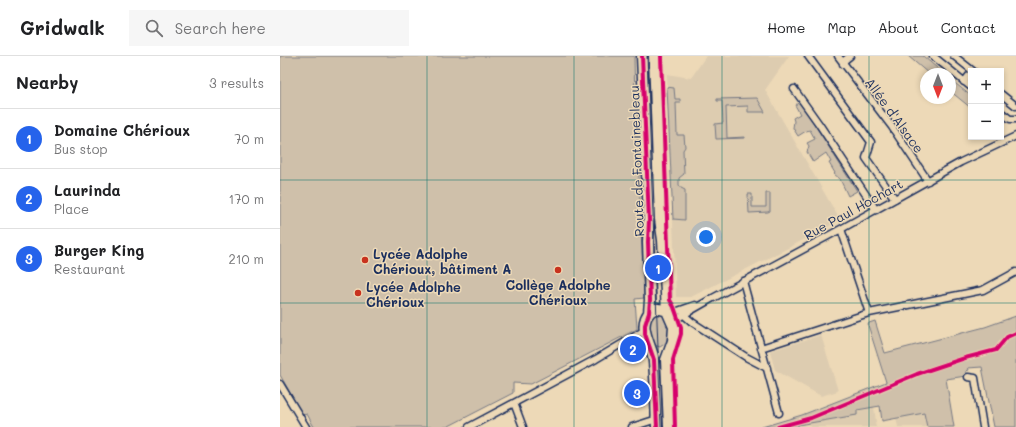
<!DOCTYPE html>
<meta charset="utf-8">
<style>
body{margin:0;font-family:Mali,sans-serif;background:#f6f6f6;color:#202124}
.controls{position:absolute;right:12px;top:12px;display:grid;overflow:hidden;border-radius:0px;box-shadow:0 2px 6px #0003}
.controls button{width:36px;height:36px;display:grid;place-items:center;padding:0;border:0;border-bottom:1px solid #e0e0e0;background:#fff;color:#202124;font:20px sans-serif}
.compass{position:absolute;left:640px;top:12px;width:36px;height:36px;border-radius:50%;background:#fff;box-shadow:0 2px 6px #0003;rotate:180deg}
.you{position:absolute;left:426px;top:181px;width:14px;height:14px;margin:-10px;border:3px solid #fff;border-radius:50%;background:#1a73e8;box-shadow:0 0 0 6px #1a73e833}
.badge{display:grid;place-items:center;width:26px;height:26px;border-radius:50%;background:#2563eb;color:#fff;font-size:13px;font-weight:700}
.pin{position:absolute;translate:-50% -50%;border:2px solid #fff;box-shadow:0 1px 4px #0006}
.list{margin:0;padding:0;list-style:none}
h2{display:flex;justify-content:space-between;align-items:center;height:52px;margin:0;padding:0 16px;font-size:17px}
h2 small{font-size:13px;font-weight:400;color:#757577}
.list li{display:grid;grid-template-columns:26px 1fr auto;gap:12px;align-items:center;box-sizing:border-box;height:60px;padding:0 16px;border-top:1px solid #e0e0e0}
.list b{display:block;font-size:15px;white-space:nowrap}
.list p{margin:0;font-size:13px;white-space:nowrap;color:#757577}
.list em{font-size:13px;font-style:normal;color:#757577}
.icon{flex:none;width:22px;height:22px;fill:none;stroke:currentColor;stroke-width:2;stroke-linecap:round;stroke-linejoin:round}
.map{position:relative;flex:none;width:736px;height:371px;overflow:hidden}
header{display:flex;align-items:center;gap:24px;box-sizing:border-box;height:56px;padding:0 20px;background:#fff;border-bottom:1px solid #e0e0e0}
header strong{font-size:19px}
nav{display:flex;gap:22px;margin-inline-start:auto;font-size:14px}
.search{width:280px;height:36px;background:#f6f6f6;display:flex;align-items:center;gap:10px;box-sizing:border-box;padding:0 14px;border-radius:0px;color:#757577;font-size:15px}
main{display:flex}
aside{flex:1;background:#fff}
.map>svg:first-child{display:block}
</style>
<header>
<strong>Gridwalk</strong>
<div class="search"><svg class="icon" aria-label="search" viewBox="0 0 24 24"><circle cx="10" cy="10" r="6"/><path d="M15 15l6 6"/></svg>Search here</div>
<nav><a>Home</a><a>Map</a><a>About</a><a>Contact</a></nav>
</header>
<main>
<aside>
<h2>Nearby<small>3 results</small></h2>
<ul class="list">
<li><span class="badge">1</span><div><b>Domaine Chérioux</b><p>Bus stop</p></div><em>70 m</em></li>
<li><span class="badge">2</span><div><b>Laurinda</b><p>Place</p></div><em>170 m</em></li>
<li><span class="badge">3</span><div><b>Burger King</b><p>Restaurant</p></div><em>210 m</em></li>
</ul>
</aside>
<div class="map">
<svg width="736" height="371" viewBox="0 0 736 371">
<rect width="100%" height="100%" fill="#edd9b7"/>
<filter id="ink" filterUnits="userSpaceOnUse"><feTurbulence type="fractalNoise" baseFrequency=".025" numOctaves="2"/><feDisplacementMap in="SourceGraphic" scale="8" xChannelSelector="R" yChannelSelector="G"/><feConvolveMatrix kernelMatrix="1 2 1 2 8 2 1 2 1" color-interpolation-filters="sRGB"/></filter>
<g filter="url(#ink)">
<path fill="#ddccb0" d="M426,0H509L485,34L560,164L512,190L411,241H396L387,18L411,22Z
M541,279L558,335L541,340L495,314L490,295Z
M594,351L596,366H595L596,371H530V367L577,359L576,354Z
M644,357L647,371H618L616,362Z"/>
<path fill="#cfc0aa" stroke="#757884" d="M0,0H354L355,47H357L359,75H357L364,242L355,243L357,273L251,328L233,327V337L167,371H34L27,358L23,359L0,319Z
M628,0H643L664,18H649Z
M670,23L691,40V52L670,35Z
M387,31L394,32L395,43H400V47H396L397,79H404L405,91L403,94L404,118L399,122V129L401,132L405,134V164L393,163Z
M477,42L485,56H468V50L446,51L447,82L465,81V82L436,83L435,68L443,67L442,45H437V43Z
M520,46L577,135L568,140L560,123L554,118L555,117L549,107L551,106L546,97L533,106L527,96L529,90L527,87L535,83L530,74L526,75L518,80L513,72L514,65L513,62L520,58L515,49Z
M367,57H374L382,212H371Z
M486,137H490V155L488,156L469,157L468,138H472V151H486Z
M378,256L386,260L389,273L386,287L380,291L374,289C368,277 365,264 378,256Z
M736,260V371H714L702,311L688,312L689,314L686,315V320L666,323L674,371H647L644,357L602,365L600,350L577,354V359L518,369V371H482L522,359L606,326L588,269L589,267L595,265L605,297L705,271Z"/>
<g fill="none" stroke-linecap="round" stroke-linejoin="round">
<g stroke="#1b2f5e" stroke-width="9">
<path id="minor" d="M528,0L591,86L586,102L615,143
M558,0L612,71L648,125
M653,0L691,31
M674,0L693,15
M563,8L565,4L570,0
M684,26L691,17
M514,33L539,68L596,154
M721,38L736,50
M721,56L730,63H736
M561,173L589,257L703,234L736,216
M463,225L499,357
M389,258L415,249
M404,259L412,266L466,301L487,312
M393,267L398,262L433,242L561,173L681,106L736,80
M345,289L358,286H368
M481,292L589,257
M688,321L695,322L703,371
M0,328L26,371
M234,347L243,371
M189,371L316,303L365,274
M352,371L377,363"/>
</g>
<g stroke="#1b2f5e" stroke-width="13">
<path id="primary" d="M362,0L369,164L368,186L370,244L369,257
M374,0L380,163L383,184L387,255
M377,371C376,349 376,328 374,306C373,290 356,271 370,256C375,251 381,253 387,255L394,271L393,285L386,304L389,371"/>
</g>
<use href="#minor" stroke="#edd9b7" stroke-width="6"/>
<use href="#primary" stroke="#edd9b7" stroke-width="10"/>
<path stroke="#1b2f5e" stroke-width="1" d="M367,0L381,371"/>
<g stroke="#edd9b7" stroke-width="6">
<path id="cycleway" d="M362,0L369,164L368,186L370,244L369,257L365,269V278L374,304L377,371
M381,0L390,244L394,251L401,271V278L393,304L395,371
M498,371L531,362L637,318L685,302L716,294L727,281L736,277"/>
</g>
<use href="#cycleway" stroke="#d6006c" stroke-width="4"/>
</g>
</g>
<path fill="none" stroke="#0f766e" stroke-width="1" stroke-opacity="0.55" d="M147,0V371M294,0V371M442,0V371M589,0V371M0,124H736M0,247H736"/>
<g fill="#c8321e" stroke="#edd9b7" stroke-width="1.5">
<circle cx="85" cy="204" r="4"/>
<circle cx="278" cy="214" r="4"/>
<circle cx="78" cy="237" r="4"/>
</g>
<g text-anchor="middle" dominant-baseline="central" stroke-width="3" stroke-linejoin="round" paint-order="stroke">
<g font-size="13" fill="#1b2f5e" stroke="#edd9b7">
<text transform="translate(615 59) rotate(54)">Allée d'Alsace</text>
<text transform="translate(356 105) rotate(-92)">Route de Fontainebleau</text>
<text transform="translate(573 153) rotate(-29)">Rue Paul Hochart</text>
</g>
<g font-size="13" font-weight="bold" fill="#1b2f5e" stroke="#edd9b7" text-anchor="start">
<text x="93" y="197">Lycée Adolphe<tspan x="93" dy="15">Chérioux, bâtiment A</tspan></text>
<text x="278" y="228" text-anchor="middle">Collège Adolphe<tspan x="278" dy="15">Chérioux</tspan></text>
<text x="86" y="230">Lycée Adolphe<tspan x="86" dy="15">Chérioux</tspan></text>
</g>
</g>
</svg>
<div class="controls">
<button>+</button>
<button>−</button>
</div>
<svg class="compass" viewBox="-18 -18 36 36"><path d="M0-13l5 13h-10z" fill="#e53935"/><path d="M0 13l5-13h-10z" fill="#757577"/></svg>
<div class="you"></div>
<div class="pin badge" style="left:378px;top:212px">1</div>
<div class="pin badge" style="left:353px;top:293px">2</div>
<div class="pin badge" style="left:357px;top:337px">3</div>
</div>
</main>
